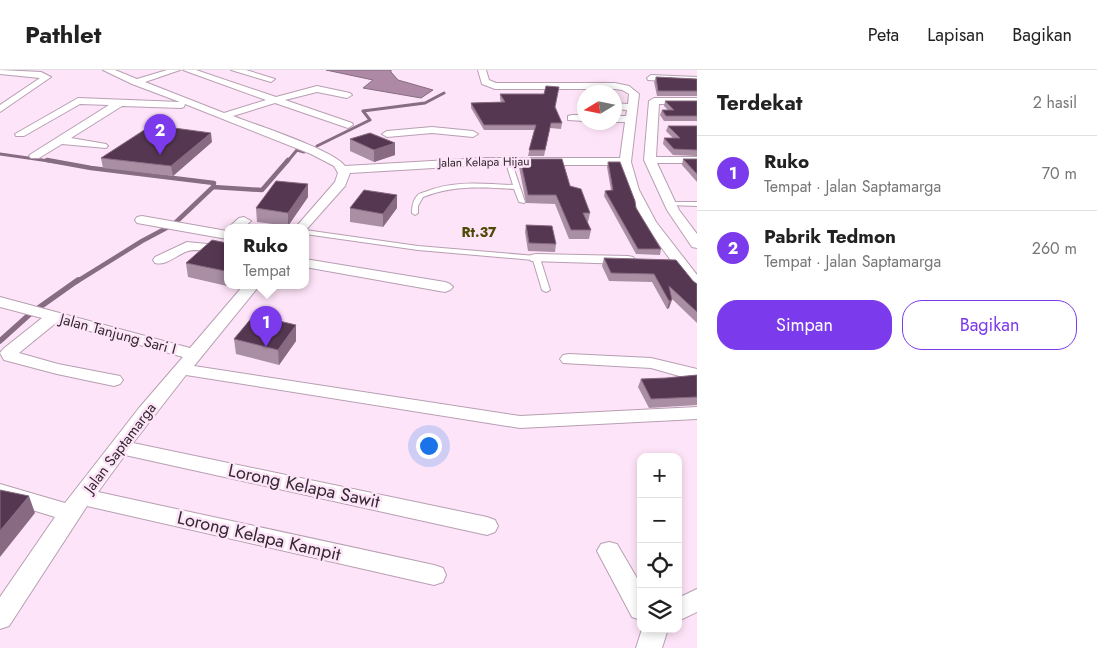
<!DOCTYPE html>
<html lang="id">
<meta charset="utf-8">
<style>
body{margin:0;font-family:Jost,sans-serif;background:#f6f6f6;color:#222}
.controls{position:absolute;right:15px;bottom:15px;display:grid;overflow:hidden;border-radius:10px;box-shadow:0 2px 8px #0003}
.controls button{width:45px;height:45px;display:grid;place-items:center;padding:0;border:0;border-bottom:1px solid #e0e0e0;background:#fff;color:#222;font:25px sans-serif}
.compass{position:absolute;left:577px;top:15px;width:45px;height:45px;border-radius:50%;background:#fff;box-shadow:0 2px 8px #0003;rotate:260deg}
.you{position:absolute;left:428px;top:375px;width:18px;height:18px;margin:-12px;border:4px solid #fff;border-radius:50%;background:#1a73e8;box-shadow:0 0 0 8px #1a73e833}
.badge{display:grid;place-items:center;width:32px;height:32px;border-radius:50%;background:#7c3aed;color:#fff;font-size:16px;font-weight:700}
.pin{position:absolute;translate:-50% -41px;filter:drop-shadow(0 1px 2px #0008)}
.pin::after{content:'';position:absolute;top:26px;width:18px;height:15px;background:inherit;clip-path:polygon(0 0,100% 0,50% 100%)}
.popup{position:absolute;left:224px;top:154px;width:85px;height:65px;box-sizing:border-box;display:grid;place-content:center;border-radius:10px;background:#fff;filter:drop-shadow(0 1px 4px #0005);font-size:16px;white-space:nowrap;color:#767676}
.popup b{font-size:19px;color:#222}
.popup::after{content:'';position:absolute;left:50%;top:100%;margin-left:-10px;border:10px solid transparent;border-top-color:#fff}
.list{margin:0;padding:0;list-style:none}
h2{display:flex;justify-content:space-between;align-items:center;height:65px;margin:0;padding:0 20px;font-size:21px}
h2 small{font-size:16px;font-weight:400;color:#767676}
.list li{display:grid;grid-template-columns:32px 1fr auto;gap:15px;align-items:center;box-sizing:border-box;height:75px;padding:0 20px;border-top:1px solid #e0e0e0}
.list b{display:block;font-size:19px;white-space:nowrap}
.list p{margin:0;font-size:16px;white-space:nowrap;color:#767676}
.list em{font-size:16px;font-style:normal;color:#767676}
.actions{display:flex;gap:10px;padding:15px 20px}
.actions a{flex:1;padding:11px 0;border:1px solid #7c3aed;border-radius:20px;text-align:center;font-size:18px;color:#7c3aed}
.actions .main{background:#7c3aed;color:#fff}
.icon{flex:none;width:28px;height:28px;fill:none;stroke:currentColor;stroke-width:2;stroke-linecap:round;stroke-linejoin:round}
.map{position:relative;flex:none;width:697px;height:578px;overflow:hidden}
header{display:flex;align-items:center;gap:30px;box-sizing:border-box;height:70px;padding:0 25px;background:#fff;border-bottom:1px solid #e0e0e0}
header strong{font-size:24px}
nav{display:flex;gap:28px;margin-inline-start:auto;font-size:18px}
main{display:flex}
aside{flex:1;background:#fff}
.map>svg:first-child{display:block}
</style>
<header>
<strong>Pathlet</strong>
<nav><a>Peta</a><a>Lapisan</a><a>Bagikan</a></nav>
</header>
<main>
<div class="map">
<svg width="697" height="578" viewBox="0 0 697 578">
<rect width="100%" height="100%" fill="#fee4f8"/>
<path fill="#ad89a6" stroke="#886c83" d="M326,0H391V2L398,10L433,20L421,28L363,18L373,10Z"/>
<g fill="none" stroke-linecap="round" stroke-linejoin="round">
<path stroke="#886c83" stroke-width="3" d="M317,76L370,50L363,41L425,33L444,23
M0,84L56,92
M287,92L297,80L304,82"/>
<path stroke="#886c83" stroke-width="4.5" d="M47,90L91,98L214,113L213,117
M76,212L142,171L174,154L213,117L262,120L288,90"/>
<path stroke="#886c83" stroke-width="5.5" d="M0,271L30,244L78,210"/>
<g stroke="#b79fb2" stroke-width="2">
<path id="service" d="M508,88L511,90L525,132L524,133L519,132L514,119C483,117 452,115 423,127L418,136V143L415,145L412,143C412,137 413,129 418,125C418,124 424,122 425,122C453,110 484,114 513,115L505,90Z
M670,132H697V136L668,135V133Z
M305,160L418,176L536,186L540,188L550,220L546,222L542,220L533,190L418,180L305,164Z"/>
</g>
<g stroke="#b79fb2" stroke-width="2">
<path id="minor" d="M0,0L41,2L51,7L0,42V35L40,8L0,4Z
M103,0H115L137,9L167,0H180L145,12L224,43L266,30L183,0H196L276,27L317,16L350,23L352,25L347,28L317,22L285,30L352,53L353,55L348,58L275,33L233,46C256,55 334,80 345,96L484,88H620L625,52H614V46H626L627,40L614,39V33L628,34L629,24L622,20L615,19H495L482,14L478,0H486L489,10L496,13H615L629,16L639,24L631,92L639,120L656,152L697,205V220L692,218C661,177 634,146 620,95H484L350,103L345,116L305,161V158H295L335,112L338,103L334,96L311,84L185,34L184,37L181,38L122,36L71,68L106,74L108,76L106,78L62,74L39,88H31L29,86L31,84L109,35L80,34L24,66H16L15,64L78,28L180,32L132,14Z
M231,0H246L275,9L271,12Z
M651,5L697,7V13L648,10L647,8Z
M654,28H697V34H659L656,87H697V93H657L679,140L697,164V178L692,177L667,140L644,90L649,31Z
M572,45H584V51L568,50V46Z
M432,57L473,61L478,64L473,67L432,63L387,67L382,64L387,61Z
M142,146L227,161V169L137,153L135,150L137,147Z
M244,147L251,151L243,158H228L239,148Z
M187,172L227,176V184C216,183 198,178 188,181C176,185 167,196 155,193L153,190L155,187Z
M536,184L628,186L633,187L635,190L633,193L628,194L531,191L529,188L531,185Z
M305,189L445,212L450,214L453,217L450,220L445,222L305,197Z
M243,216H259L194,296L520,346L697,337V349L520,358L186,305L133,373L487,447L495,450L498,456L495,462L487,465L125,385L98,422L434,495L443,498L446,505L443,512L434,515L87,436L9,556L0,559V527L55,447L0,430V414L65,433L139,338L183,287L57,252L19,283L58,294L120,306L123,310L120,314L114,316L57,304L4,290L0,283L3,279L42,248L0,237V227L190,278Z
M569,284L651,288L697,299V311L651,298L563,293L560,289L563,285Z
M609,472L617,474L641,515V550L632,547L597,481L601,474Z
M697,519V542L678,551V528Z
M642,559H668L662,578H636Z"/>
</g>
<use href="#service" fill="#fff" fill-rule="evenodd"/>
<use href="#minor" fill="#fff" fill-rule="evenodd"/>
</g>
<path fill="#aa8ea4" d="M656,7L697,9V26H657L654,12Z
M500,24L555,38L562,53L561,59L550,58L544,86H528L534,60H484L471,38V33L501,32L500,29Z
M665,31H697V51H664L660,45L662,40H668L664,36Z
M668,56H697V86L673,85L663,74L664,68H673L666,61Z
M350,69L395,73V85L374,92L350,81Z
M212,72L173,106L103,98L101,88Z
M520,89L570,116L590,143L588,152H587L591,160L589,169H569L555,134L526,133L519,97Z
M683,89H697V112L682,95Z
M608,92L661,179L660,185L636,184L604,126L605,121L611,120L607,97Z
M308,114V127L288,156L257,152L256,138Z
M397,125V138L383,157L350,152V138Z
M526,155L556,174L555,182L528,181L525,162Z
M227,173V216L188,207L186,193Z
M604,188L693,211L697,214V253L671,228L669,238L667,239L652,212L609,211L602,196Z
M296,255V271L279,295L236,284L234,269Z
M697,305V335L649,338L638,317L641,309L666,308Z"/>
<path fill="#886b83" d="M211,63L212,72L173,106L171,96Z
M395,73V85L374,92V80Z
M308,114V127L288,156V143Z
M397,125V138L383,157V144Z
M227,199V216L225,201Z
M672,230L669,238L667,239L669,231Z
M296,255V271L279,295L278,280Z
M29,426L35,443L0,487V461Z"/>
<path fill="#563751" stroke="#886b83" d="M656,7L697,9V21H658Z
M546,16L559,17L555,37L562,53H551L545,80H529L536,55H484L471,33L505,32L500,24H544Z
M665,31H697V46H666L662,40H674Z
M152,55L211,63L171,96L101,88Z
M668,56H697V80L674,79L664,68H680Z
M370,63L395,73L374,80L350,69Z
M520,89H562L570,116L581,119L590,143H583L591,160H571L556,125H528Z
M683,89H697V104Z
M608,92H620L635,131L636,138L661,179H638L605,121L613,120Z
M276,111L308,114L288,143L256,138Z
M364,120L397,125L383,144L350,138Z
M526,155L552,156L556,174L529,173Z
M212,170L227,173V199L225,201L186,193Z
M604,188L676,190L693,211L697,214V242L669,216L672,230L669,231L654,204L611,203Z
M254,245L296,255L278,280L234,269Z
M697,305V327L651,329L641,309L666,308Z
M0,420L29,426L0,461Z"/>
<g text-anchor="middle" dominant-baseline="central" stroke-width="5" stroke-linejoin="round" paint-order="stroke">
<g font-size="12" fill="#322830" stroke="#fee4f8">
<text transform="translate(484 92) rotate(-1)">Jalan Kelapa Hijau</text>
</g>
<g font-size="14" font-weight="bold" fill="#4d4806" stroke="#fee4f8">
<text x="479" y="162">Rt.37</text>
</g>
<g font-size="15" fill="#322830" stroke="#fee4f8">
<text transform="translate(118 264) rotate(15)">Jalan Tanjung Sari I</text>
<text transform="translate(120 378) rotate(-53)">Jalan Saptamarga</text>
</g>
<g font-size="18" fill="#322830" stroke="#fee4f8">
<text transform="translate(304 416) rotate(12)">Lorong Kelapa Sawit</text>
<text transform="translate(259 466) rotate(13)">Lorong Kelapa Kampit</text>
</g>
</g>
</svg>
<div class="controls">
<button>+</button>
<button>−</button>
<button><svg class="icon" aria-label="locate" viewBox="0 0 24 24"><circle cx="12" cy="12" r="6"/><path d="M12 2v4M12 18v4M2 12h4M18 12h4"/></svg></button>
<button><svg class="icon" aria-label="layers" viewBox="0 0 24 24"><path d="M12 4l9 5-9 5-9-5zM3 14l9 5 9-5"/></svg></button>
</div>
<svg class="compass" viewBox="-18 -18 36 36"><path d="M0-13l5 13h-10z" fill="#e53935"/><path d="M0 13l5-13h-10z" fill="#767676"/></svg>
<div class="you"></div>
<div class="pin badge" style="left:266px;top:277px">1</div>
<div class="popup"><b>Ruko</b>Tempat</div>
<div class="pin badge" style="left:160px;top:85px">2</div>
</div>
<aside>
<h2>Terdekat<small>2 hasil</small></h2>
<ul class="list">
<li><span class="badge">1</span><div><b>Ruko</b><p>Tempat · Jalan Saptamarga</p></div><em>70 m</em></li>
<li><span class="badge">2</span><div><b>Pabrik Tedmon</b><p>Tempat · Jalan Saptamarga</p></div><em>260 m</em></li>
</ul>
<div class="actions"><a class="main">Simpan</a><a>Bagikan</a></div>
</aside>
</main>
